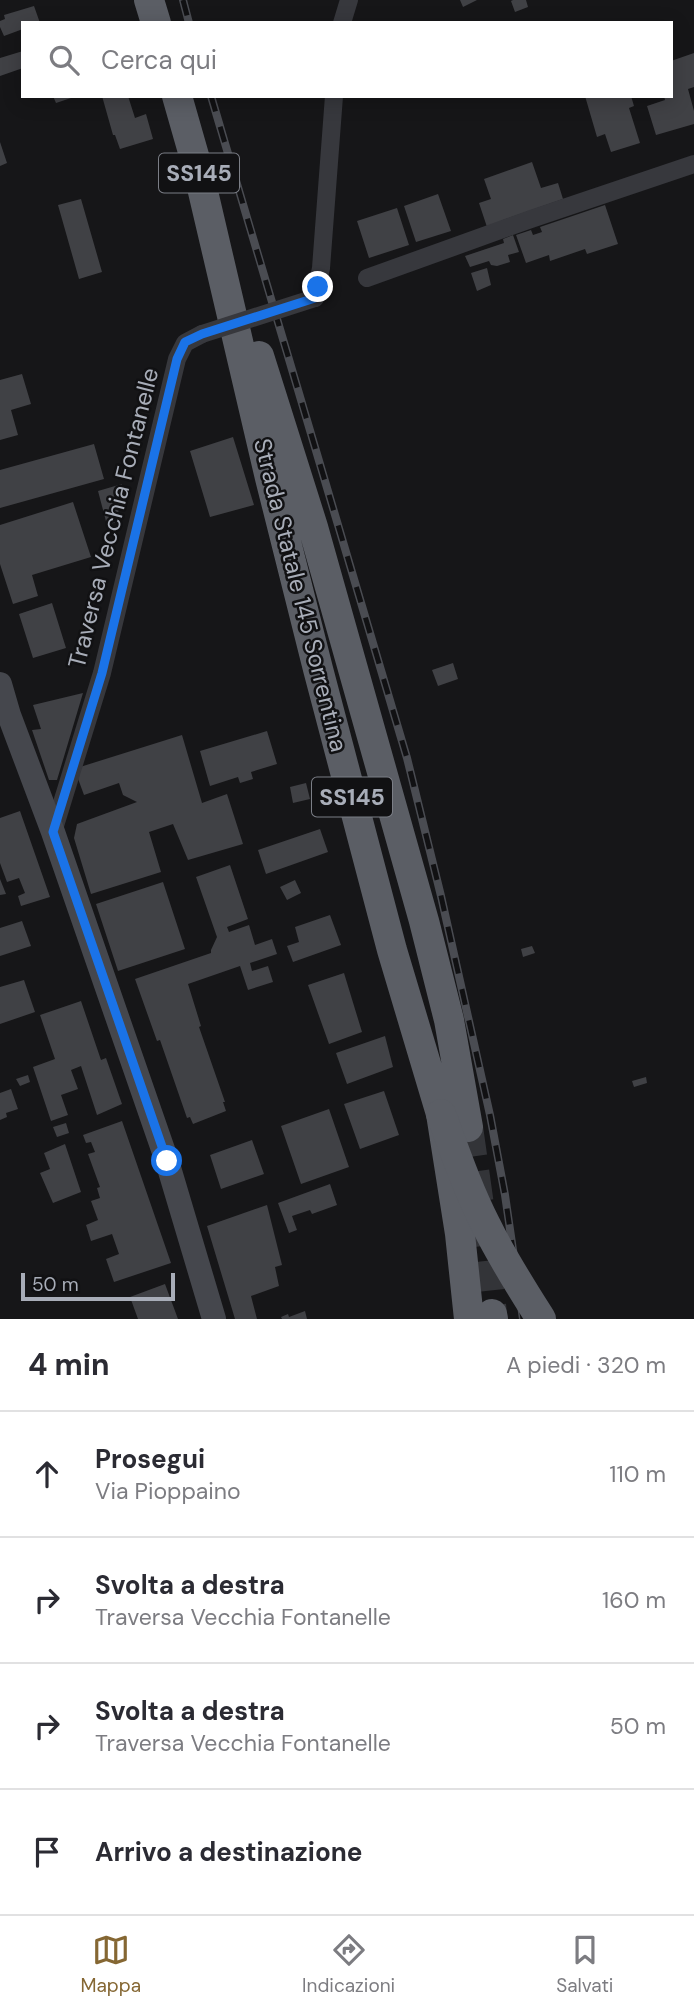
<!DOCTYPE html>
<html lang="it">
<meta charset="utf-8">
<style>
body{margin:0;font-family:"DM Sans",sans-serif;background:#f2f2f3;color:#2b2b33}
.scale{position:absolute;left:21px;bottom:18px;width:154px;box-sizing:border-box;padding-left:7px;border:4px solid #a8adb8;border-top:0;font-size:19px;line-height:24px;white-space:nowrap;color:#a8adb8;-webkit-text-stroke:5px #111113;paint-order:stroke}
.stop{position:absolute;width:21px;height:21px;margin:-16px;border:5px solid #1a73e8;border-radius:50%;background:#fff}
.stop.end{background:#1a73e8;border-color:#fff;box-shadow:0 2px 7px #0008}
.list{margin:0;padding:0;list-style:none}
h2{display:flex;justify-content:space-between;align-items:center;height:91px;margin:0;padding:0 28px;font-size:30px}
h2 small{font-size:23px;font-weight:400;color:#7c7c81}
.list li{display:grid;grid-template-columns:46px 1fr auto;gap:21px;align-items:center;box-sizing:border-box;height:126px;padding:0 28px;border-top:2px solid #e1e1e2}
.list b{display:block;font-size:26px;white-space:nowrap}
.list p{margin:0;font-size:23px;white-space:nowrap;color:#7c7c81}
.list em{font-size:23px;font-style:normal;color:#7c7c81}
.icon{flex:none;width:38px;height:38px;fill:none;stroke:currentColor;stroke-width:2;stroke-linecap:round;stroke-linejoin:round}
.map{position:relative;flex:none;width:694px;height:1319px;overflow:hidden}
.search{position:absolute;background:#fff;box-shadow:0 4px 18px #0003;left:21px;right:21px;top:21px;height:77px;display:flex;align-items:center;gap:18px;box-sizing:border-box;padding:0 24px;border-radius:0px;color:#7c7c81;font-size:26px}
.sheet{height:595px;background:#fff}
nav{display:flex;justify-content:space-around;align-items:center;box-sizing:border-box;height:98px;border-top:2px solid #e1e1e2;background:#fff;font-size:19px;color:#7c7c81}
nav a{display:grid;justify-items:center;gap:4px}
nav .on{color:#856733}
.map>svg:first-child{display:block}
</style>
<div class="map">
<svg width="694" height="1319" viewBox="0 0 694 1319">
<rect width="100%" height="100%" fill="#161618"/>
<path fill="#404145" d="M460,0H477L463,7Z
M513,0H526L528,7L515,12L511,1Z
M34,6L40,23H23V29L4,36L0,27V21L5,19L4,15Z
M23,51V68L0,76V58Z
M694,53V87L688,89L694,111V124L656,135L647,106L665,100L664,96H671V61Z
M53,96H74V97L56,103Z
M102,96H128L135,118L146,114L153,139L120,149L115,135H113Z
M585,96H631L634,106L629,108L640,143L611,152L605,134L597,137Z
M0,142L7,163L0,166Z
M532,162L541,188L558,183L563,199L503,220L488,230L479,203L491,199L484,179Z
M438,194L451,231L416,242L404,206Z
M81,199L102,272L79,279L58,205Z
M605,205L618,244L587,254L585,249L550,261L549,255L526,263L516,235L531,230L533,235L542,232L540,227Z
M397,208L409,245L369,258L357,221Z
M513,235L519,252L508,255L510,262L497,266L491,265L489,261L470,267L465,256L504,243L503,239Z
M487,268L491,285L477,291L471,273Z
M22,374L31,404L11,410L18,435L0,440V380Z
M233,437L254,505L210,517L190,451Z
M94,444L104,479L0,508V470Z
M122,484L117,522L107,525L98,491Z
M73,502L91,557L32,575L38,596L13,604L0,564V525Z
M52,603L66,648L33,658L19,614Z
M453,663L458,679L438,686L432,670Z
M83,693L57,780H49L32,730L41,729L33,705Z
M267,731L277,764L251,772L253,779L240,783L238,777L210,786L200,751Z
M182,735L202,803L227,794L243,844L188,860L173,824L149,832L161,872L91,894L74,838L77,824L137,802L123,795L119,783L84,795L77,776L80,767Z
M306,783L310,799L293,803L290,787Z
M20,811L50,897L21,906L18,896L25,893L19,878L7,882L0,863V818Z
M320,829L328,852L266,874L258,850Z
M230,865L248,919L227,927L229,932L249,925L255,945L272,939L277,954L250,963L252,971L268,966L273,982L248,990L240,966L188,984L201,1026L199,1027L225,1102H223L226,1111L193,1124L190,1117L187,1118L160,1040L157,1041L135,979L211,953V950L217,937L196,877Z
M0,879L6,894L0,895Z
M295,880L301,893L287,900L280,887Z
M163,882L185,949L118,971L96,904Z
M330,915L341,945L293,962L287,946L299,942L295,927Z
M22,921L31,946L0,956V928Z
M532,946L535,953L523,957L521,949Z
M344,973L362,1032L329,1044L308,985Z
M24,980L35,1012L0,1024V987Z
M81,1001L101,1060L106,1058L122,1104L97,1115L81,1066L71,1070L78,1089L61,1095L68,1115L51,1121L33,1067L55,1059L40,1015Z
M385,1036L393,1067L347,1084L336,1053Z
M28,1075L30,1082L20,1086L16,1079Z
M646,1077L647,1083L634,1087L632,1081Z
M11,1089L18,1109L6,1113L7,1117L0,1120V1093Z
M384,1091L399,1135L360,1149L344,1104Z
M329,1109L349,1167L301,1184L281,1126Z
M122,1121L171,1263L114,1282L106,1259L119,1254L112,1234L91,1241L86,1225L98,1220L91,1201L100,1198L97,1188L100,1187L88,1154L95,1152L91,1142L86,1143L83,1135Z
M66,1123L69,1133L57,1137L53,1127Z
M252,1140L264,1174L221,1189L210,1155Z
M65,1144L81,1192L53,1203L40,1173L50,1169L44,1153Z
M330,1184L337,1205L312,1214L310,1210L292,1216L297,1230L289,1233L278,1203Z
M267,1205L282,1265L275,1267L279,1286L251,1296L257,1319H235L207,1226Z
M165,1284L178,1319H138L130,1297Z
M305,1311L307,1319H282L281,1317L288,1314L289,1317Z"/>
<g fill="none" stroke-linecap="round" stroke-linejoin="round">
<path stroke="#333438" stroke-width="30" stroke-dasharray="30 15" stroke-linecap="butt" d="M468,1127L484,1241L492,1314"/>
<path stroke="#37383d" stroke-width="18" d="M342,23L349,0
M367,278L531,219L694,164
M315,298L321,268L334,96
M53,832L102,673L177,359L185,343L202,334"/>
<path stroke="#45474d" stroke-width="24" d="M0,684L9,715L53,832L167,1161L214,1319"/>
<path stroke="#5b5e65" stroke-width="30" d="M149,0L156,23
M177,96L197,166L270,478L318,669L392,950L441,1114L460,1234L469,1319
M259,356L313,527L424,921L449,1020L468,1127
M492,1314L493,1319"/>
<g stroke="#4a4c52" stroke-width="8">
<path id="rail" d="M183,0L189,23
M211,96L407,758L441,896L490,1115L505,1195L523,1319"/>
</g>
<use href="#rail" stroke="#111113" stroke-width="5" stroke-dasharray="16" stroke-linecap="butt"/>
<path stroke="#37383d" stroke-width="18" d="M202,334L315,298"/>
<path stroke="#5b5e65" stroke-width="30" d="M441,1114C455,1152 468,1190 486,1225C502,1258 522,1289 541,1319"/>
</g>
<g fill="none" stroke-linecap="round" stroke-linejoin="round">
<path stroke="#1a73e8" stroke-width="9" d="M167,1161L53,832L102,673L177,359L185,342L202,334L315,298L318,287"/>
</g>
<g text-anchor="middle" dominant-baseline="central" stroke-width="5" stroke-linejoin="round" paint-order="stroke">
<g fill="#111113" stroke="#7b7e86" stroke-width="2">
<rect x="159" y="153.5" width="80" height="39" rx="5"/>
<rect x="312" y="777.5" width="80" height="39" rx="5"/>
</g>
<g font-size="23" font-weight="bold" fill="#a8adb8">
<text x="199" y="173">SS145</text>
<text x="352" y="797">SS145</text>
</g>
<g font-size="24" fill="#a8adb8" stroke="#111113">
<text transform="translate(113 518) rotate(-76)">Traversa Vecchia Fontanelle</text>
<text transform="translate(301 595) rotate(76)">Strada Statale 145 Sorrentina</text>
</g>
</g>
</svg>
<div class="scale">50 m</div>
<div class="stop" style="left:167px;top:1161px"></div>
<div class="stop end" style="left:318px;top:287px"></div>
<div class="search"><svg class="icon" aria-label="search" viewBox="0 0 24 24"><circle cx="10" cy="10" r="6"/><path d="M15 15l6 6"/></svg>Cerca qui</div>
</div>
<section class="sheet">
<h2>4 min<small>A piedi · 320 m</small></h2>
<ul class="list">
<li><svg class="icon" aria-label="ahead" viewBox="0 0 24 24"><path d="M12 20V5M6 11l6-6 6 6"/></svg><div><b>Prosegui</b><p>Via Pioppaino</p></div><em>110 m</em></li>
<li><svg class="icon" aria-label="right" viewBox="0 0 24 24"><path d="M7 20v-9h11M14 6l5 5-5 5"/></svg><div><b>Svolta a destra</b><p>Traversa Vecchia Fontanelle</p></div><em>160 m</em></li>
<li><svg class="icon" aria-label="right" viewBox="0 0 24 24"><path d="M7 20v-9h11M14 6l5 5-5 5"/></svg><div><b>Svolta a destra</b><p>Traversa Vecchia Fontanelle</p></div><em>50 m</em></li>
<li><svg class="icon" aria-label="arrive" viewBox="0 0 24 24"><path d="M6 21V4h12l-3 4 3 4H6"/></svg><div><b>Arrivo a destinazione</b></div></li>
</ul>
</section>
<nav>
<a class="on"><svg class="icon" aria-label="map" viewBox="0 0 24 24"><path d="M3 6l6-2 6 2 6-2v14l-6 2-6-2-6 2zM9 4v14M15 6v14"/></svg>Mappa</a>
<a><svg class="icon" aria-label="directions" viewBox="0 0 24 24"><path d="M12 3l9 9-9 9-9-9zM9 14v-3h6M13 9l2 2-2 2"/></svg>Indicazioni</a>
<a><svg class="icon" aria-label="saved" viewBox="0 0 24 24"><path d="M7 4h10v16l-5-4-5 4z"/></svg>Salvati</a>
</nav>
